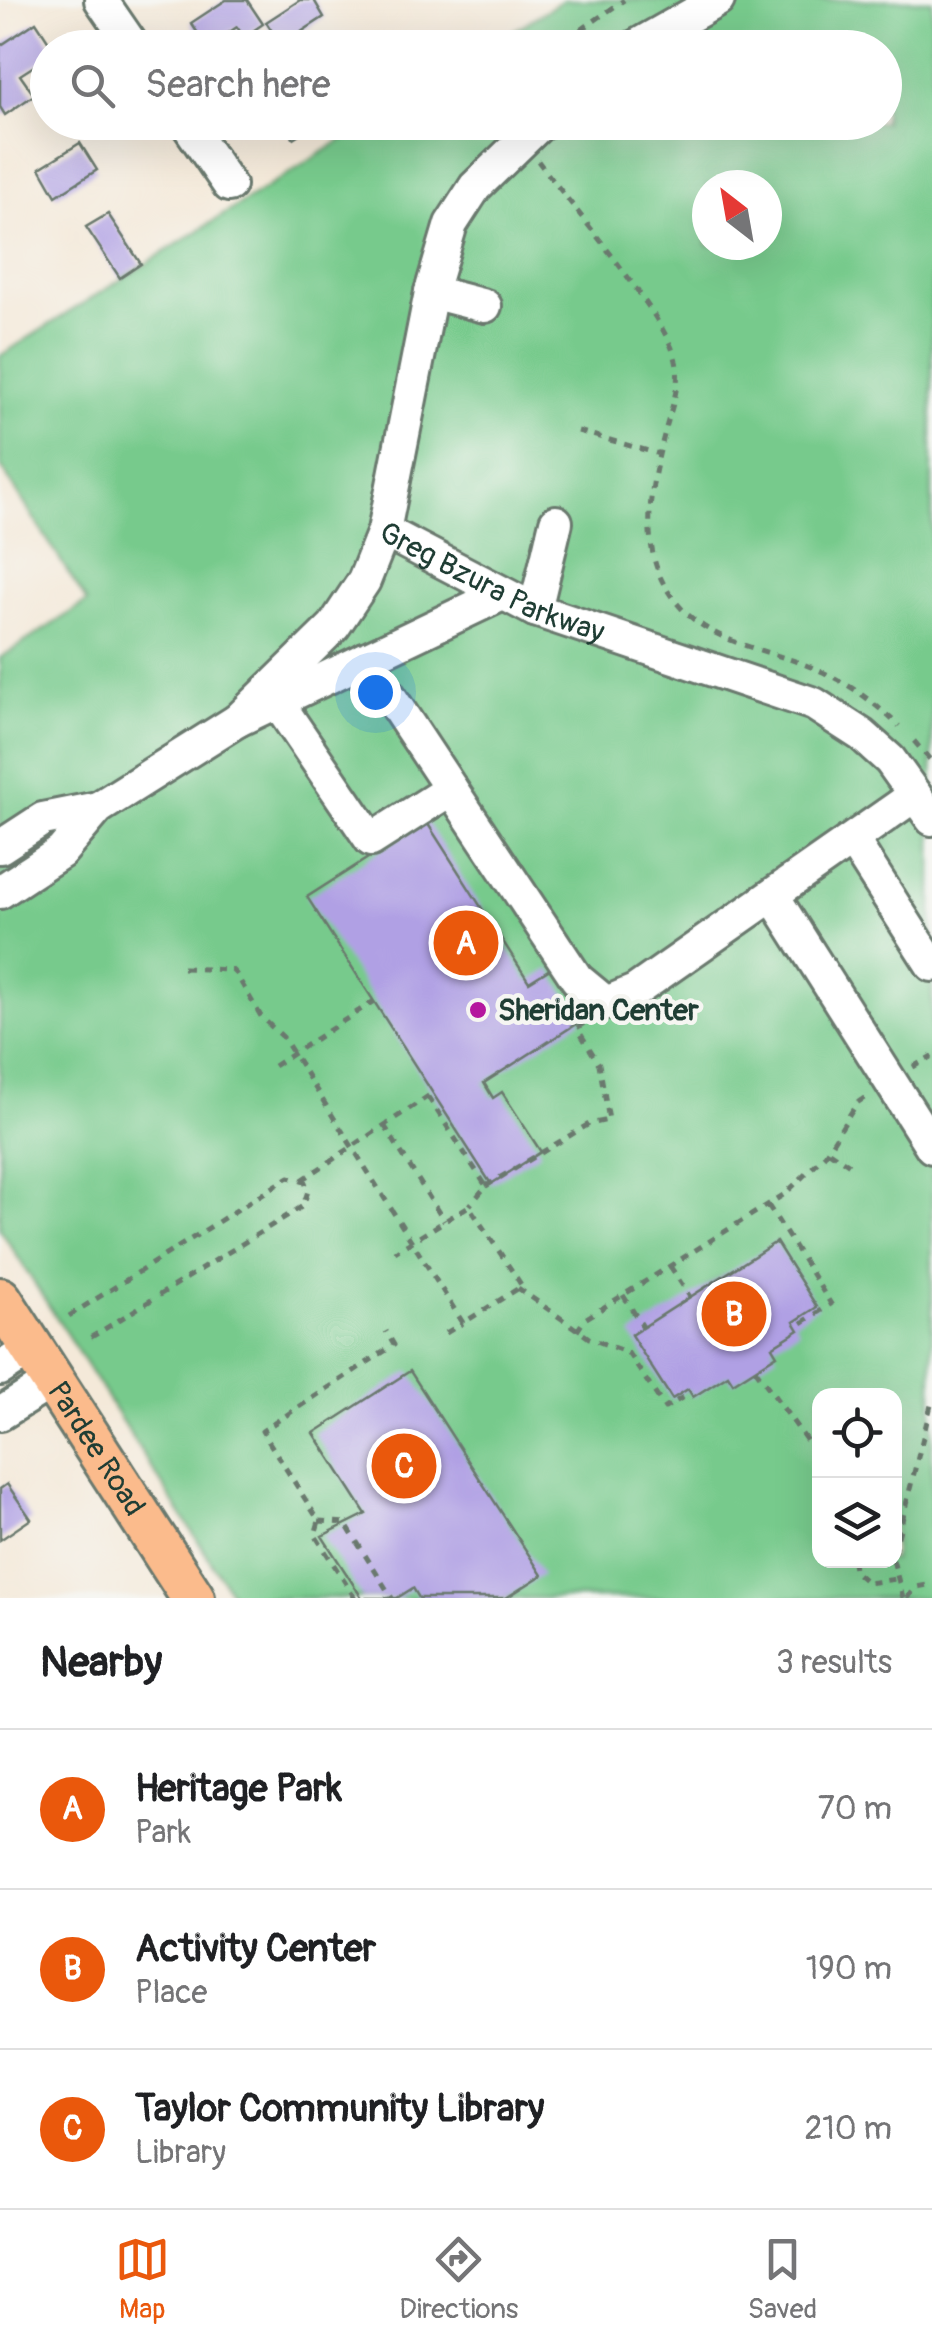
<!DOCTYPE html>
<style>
body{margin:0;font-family:Pangolin,sans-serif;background:#f6f6f6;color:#202124}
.controls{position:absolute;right:30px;bottom:30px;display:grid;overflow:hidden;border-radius:20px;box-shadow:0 10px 40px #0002}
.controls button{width:90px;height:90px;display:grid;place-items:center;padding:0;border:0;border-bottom:2px solid #e0e0e0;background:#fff;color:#202124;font:50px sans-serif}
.compass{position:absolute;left:692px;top:170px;width:90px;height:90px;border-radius:50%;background:#fff;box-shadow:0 10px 40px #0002;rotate:329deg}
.you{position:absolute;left:375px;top:692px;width:35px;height:35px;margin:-25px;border:8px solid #fff;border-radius:50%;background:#1a73e8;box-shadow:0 0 0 15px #1a73e833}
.badge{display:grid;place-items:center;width:65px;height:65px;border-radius:50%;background:#ea580c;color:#fff;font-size:32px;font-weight:700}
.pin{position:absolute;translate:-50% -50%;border:5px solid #fff;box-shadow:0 2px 10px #0006}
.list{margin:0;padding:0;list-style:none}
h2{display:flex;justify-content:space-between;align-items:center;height:130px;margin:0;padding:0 40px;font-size:42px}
h2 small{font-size:32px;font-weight:400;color:#757577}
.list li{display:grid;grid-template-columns:65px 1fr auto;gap:30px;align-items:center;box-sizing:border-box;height:160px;padding:0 40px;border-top:2px solid #e0e0e0}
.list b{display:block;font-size:38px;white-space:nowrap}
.list p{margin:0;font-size:32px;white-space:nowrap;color:#757577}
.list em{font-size:32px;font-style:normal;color:#757577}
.icon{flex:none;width:55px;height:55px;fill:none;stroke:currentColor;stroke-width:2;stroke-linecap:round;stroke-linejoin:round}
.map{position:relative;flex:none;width:932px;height:1598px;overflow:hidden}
.search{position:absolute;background:#fff;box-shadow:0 10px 40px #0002;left:30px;right:30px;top:30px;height:110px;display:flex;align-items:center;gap:25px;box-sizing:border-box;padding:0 35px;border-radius:55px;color:#757577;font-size:38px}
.sheet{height:610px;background:#fff}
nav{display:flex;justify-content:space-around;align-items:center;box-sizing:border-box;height:140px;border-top:2px solid #e0e0e0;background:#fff;font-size:28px;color:#757577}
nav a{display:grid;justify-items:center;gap:5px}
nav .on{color:#ea580c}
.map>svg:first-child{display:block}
</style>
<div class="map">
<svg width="932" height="1598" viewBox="0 0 932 1598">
<rect width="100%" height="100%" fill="#f6f6f2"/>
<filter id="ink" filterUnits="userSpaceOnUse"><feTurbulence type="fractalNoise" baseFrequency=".01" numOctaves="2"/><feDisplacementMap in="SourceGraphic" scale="20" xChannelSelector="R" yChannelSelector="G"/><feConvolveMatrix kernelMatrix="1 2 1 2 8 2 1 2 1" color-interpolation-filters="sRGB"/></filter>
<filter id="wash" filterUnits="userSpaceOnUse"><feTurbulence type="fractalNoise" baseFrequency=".0048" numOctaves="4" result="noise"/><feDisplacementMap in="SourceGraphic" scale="40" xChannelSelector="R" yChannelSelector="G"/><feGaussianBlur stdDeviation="2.25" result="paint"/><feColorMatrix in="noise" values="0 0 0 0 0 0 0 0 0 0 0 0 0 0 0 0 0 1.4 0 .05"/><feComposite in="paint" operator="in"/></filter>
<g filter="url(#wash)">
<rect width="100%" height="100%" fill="#f4e9d9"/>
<path fill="#77ca8c" stroke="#4b8460" stroke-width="2.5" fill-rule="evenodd" d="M563,0H932V1598H234L0,1229V658L87,602L0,465V356L369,123L884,122V48L488,47ZM707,185H767V245H707ZM820,1396H894V1560H820Z"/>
<g id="blocks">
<path fill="#b0a0e4" d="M226,0H247L263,24L244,37L237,27L224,36L228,43L208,48L191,23Z
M300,0H314L324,17L281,45L266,22Z
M36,22L53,48H48V57L20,75L34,95L5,115L0,107V46Z
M283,122H318L293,138Z
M80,143L97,170L56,196L40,168Z
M108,214L141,264L120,278L86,227Z
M426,821L529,982L550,969L582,1020L484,1083L493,1098L502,1092L541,1152L491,1184L307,897Z
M776,1242L817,1307L794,1322L799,1330L772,1347L777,1355L733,1383L728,1375L693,1397L688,1389L672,1399L631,1335Z
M410,1371L542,1575L506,1598H419L413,1588L397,1598H362L322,1536L366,1514L314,1433Z
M7,1484L31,1519L0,1540V1489Z"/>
</g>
</g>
<g filter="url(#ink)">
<use href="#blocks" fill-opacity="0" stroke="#6a796e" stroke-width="2.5"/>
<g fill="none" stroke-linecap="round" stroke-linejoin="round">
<g stroke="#6a796e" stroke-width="38">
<g id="minor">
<path d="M101,0L134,48"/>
<path d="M633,48L718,0"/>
<path d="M186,122L229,185"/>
<path d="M431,292L485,306"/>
<path id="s1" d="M384,531L535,610L814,704L862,735L890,760L932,819"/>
<path d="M535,610L556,522"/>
<path d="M365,659L577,979L606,1003L635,991L915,795"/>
<path d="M269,690L371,840L451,789"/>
<path d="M238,720L334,626L364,581L384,531L431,292L451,224L475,187L542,122"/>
<path d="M853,841L932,965"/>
<path d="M0,847L43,819L98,808"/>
<path d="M0,892L61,852L98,808L238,720L500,595"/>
<path d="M773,896L932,1147"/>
<path d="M0,1369L32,1348"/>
<path d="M0,1414L53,1381"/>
</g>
</g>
<g stroke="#6a796e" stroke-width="48">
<g id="major">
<path id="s2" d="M0,1299L193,1598"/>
</g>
</g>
<path stroke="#6a796e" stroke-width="5" stroke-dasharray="8 8" stroke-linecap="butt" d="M555,48L624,0
M538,161C569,203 668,318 676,361C681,384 672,406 666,428C651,482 636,548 672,597C708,646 766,647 818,670C849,683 875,703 899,726
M578,431L659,454
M914,741L932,762
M183,968L232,970L236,974L262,1018L283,1037L463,1323L522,1286L469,1206L395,1252
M274,1066L374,1001
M913,1067L932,1056
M428,1097L486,1186L470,1205
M384,1125L444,1221
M829,1151L851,1166
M302,1180L433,1093
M486,1186L589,1124L609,1120L599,1064L577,1028L587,1021
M768,1205L831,1304L797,1326
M670,1266L690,1297
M518,1288L589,1338L628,1353L665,1408L690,1393
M623,1295L643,1327
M69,1316L289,1177L305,1182L308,1191L303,1206L85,1341
M577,1331L585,1319L785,1194L824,1156L857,1103L870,1094
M446,1333L463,1323
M755,1369L820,1459
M319,1521L345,1523L392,1598
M894,1553L932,1401
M853,1560L854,1571L868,1583L896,1579
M893,1560L903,1598
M355,1598L315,1535L319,1521L262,1431L394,1345L386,1331
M907,1598L917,1587L932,1584"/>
<use href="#minor" stroke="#fff" stroke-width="32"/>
<use href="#major" stroke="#fbbb8c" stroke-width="42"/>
</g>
</g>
<circle fill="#b5179e" stroke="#f6f6f2" stroke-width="4" cx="478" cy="1010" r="10"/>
<g text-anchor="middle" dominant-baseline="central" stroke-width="9" stroke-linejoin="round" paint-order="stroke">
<g font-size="30" fill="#1f3d34" stroke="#f6f6f2">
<text stroke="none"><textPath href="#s1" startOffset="120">Greg Bzura Parkway</textPath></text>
<text stroke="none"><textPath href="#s2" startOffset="178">Pardee Road</textPath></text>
</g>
<g font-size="30" font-weight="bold" fill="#1f3d34" stroke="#f6f6f2" text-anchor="start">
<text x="498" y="1010">Sheridan Center</text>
</g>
</g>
</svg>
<div class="controls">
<button><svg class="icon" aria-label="locate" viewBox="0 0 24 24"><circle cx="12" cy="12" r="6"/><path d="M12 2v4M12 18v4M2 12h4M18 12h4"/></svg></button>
<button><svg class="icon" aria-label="layers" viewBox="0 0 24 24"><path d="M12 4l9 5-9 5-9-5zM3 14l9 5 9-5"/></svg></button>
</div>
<svg class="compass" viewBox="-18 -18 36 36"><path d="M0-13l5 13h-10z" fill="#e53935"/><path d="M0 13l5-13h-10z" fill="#757577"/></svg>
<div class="you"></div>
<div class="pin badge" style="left:466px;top:943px">A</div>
<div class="pin badge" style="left:734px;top:1314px">B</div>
<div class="pin badge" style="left:404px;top:1466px">C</div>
<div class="search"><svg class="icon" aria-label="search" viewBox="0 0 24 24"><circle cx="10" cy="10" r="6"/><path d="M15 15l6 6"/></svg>Search here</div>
</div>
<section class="sheet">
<h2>Nearby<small>3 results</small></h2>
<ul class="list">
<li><span class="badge">A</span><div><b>Heritage Park</b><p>Park</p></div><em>70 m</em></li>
<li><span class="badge">B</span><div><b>Activity Center</b><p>Place</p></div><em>190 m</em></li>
<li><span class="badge">C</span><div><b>Taylor Community Library</b><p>Library</p></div><em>210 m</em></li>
</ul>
</section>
<nav>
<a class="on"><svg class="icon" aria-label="map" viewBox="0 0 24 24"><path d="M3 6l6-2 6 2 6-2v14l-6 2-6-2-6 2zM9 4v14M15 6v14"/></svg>Map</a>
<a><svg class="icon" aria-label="directions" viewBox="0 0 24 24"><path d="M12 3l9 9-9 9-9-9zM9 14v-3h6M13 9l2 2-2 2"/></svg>Directions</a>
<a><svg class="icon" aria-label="saved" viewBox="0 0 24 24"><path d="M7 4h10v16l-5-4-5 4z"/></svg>Saved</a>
</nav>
